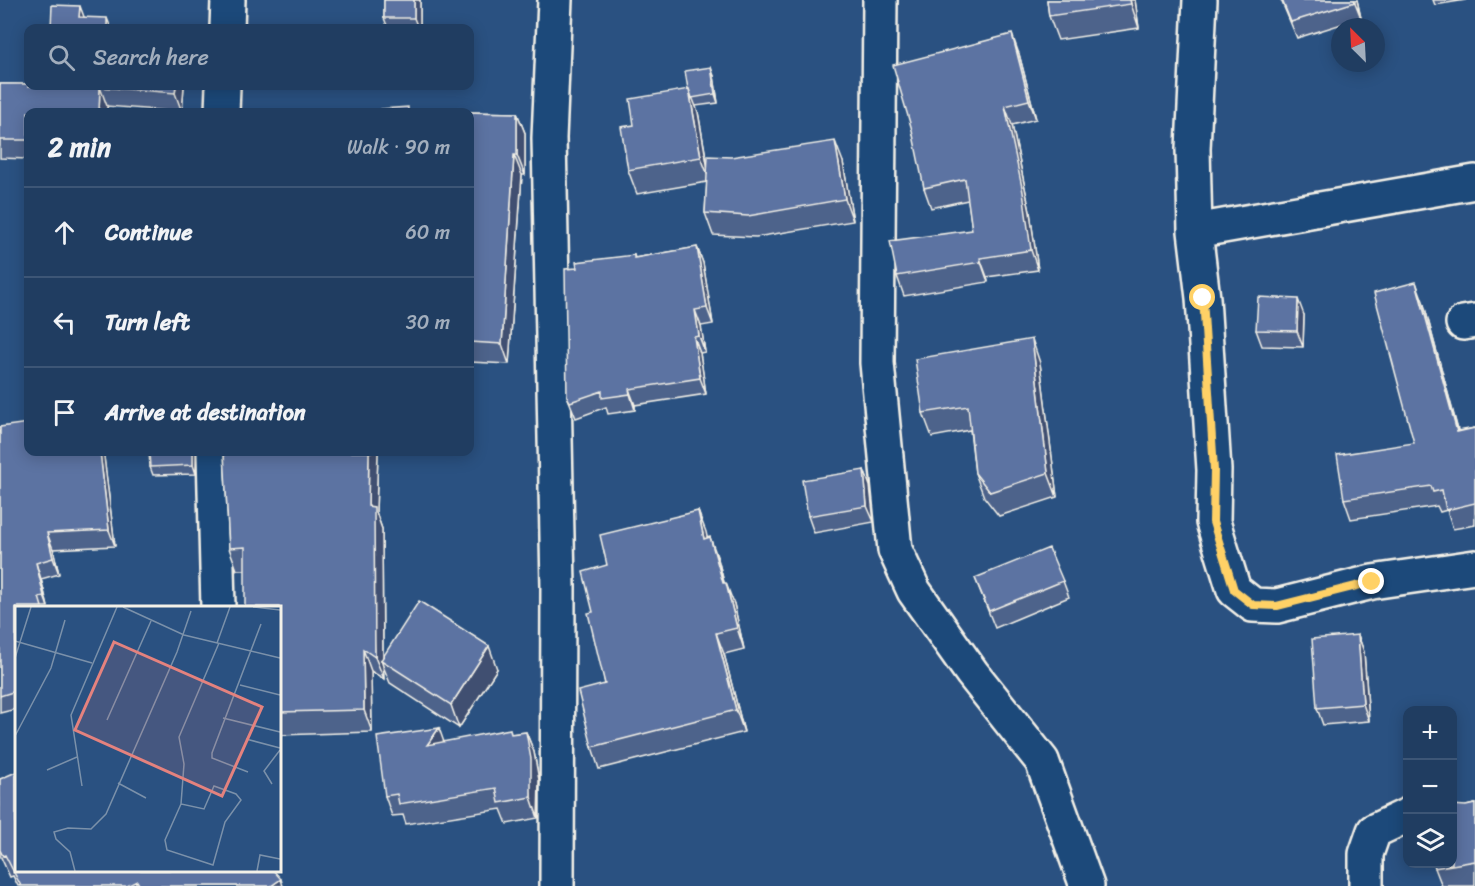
<!DOCTYPE html>
<meta charset="utf-8">
<style>
body{margin:0;font-family:Sriracha,sans-serif;background:#284467;color:#f1f3f6}
.controls{position:absolute;right:18px;bottom:18px;display:grid;overflow:hidden;border-radius:12px;box-shadow:0 3px 15px #0003}
.controls button{width:54px;height:54px;display:grid;place-items:center;padding:0;border:0;border-bottom:2px solid #3d5676;background:#203d61;color:#f1f3f6;font:30px sans-serif}
.compass{position:absolute;left:1331px;top:18px;width:54px;height:54px;border-radius:50%;background:#203d61;box-shadow:0 3px 15px #0003;rotate:336deg}
.stop{position:absolute;width:18px;height:18px;margin:-14px;border:4px solid #ffd166;border-radius:50%;background:#fff}
.stop.end{background:#ffd166;border-color:#fff;box-shadow:0 2px 6px #0008}
.list{margin:0;padding:0;list-style:none}
h2{display:flex;justify-content:space-between;align-items:center;height:78px;margin:0;padding:0 24px;font-size:26px}
h2 small{font-size:20px;font-weight:400;color:#a2aebd}
.list li{display:grid;grid-template-columns:39px 1fr auto;gap:18px;align-items:center;box-sizing:border-box;height:90px;padding:0 24px;border-top:2px solid #3d5676}
.list b{display:block;font-size:22px;white-space:nowrap}
.list em{font-size:20px;font-style:normal;color:#a2aebd}
.icon{flex:none;width:33px;height:33px;fill:none;stroke:currentColor;stroke-width:2;stroke-linecap:round;stroke-linejoin:round}
.map{position:relative;flex:none;width:1475px;height:886px;overflow:hidden}
.search{position:absolute;background:#203d61;box-shadow:0 3px 15px #0003;left:24px;top:24px;width:450px;height:66px;display:flex;align-items:center;gap:15px;box-sizing:border-box;padding:0 21px;border-radius:12px;color:#a2aebd;font-size:22px}
.panel{position:absolute;background:#203d61;box-shadow:0 3px 15px #0003;left:24px;top:108px;width:450px;height:348px;border-radius:12px}
.map>svg:first-child{display:block}
</style>
<div class="map">
<svg width="1475" height="886" viewBox="0 0 1475 886">
<rect width="100%" height="100%" fill="#2a5181"/>
<filter id="ink" filterUnits="userSpaceOnUse"><feTurbulence type="fractalNoise" baseFrequency=".0167" numOctaves="2"/><feDisplacementMap in="SourceGraphic" scale="12" xChannelSelector="R" yChannelSelector="G"/><feConvolveMatrix kernelMatrix="1 2 1 2 8 2 1 2 1" color-interpolation-filters="sRGB"/></filter>
<g filter="url(#ink)">
<g fill="none" stroke-linecap="round" stroke-linejoin="round">
<g stroke="#f4f1e8" stroke-width="38">
<path id="minor" d="M555,0L549,138L558,587L557,886
M880,0L877,363L895,550L914,591L972,673L1042,761L1087,886
M1200,0L1193,149L1195,231L1203,298L1214,470L1213,522L1234,590L1253,605L1277,606L1372,582L1475,567
M227,28L228,0
M222,112L223,86
M1195,231L1475,182
M1463,323L1475,321
M214,452L218,607
M1366,886V854L1374,831L1408,815"/>
</g>
<use href="#minor" stroke="#1f4a7a" stroke-width="33"/>
</g>
<path fill="#4e638b" stroke="#f4f1e8" stroke-width="1.5" d="M384,0H420V28H388L384,18Z
M1047,0H1135L1139,28L1058,40L1049,16Z
M1281,0H1357L1361,18L1297,38Z
M1433,0H1466L1435,5Z
M1019,54L1036,119L1012,125L1030,212L1038,270L987,277L988,282L904,296L897,276L972,230L968,200L931,208L924,188Z
M714,76L718,103L695,106L698,112L708,168L843,162L853,221L756,237L713,235L705,213L707,182L637,194L628,170L688,89Z
M0,84L184,86L182,112L107,106V112H28V159L0,158Z
M470,112L517,113L525,133V175H522L509,364L470,362Z
M697,247L703,263L713,324L701,326L705,352L700,353L706,394L635,405V410L608,414L606,407L576,418L567,396L577,268L634,255L635,258Z
M1423,301L1458,431L1475,428V525L1453,529L1447,510L1440,512L1437,506L1351,519L1344,499L1414,443Z
M1304,315L1303,347L1262,346L1256,330Z
M1040,363L1057,497L999,516L984,497L975,473L970,430L932,437L923,413Z
M0,427L104,457L115,546L53,549L59,574L41,579L48,607H16V709L0,713Z
M196,452V474L153,475L150,467Z
M224,452H378L376,512L382,529L383,656L497,669L459,728L390,683L383,666L384,679L371,671L372,732L279,735V681H280V654H279V607L245,570H237L229,548Z
M864,470L870,486L874,522L814,533L808,516Z
M698,511L707,538L718,559L724,583L734,604L744,649L724,654L744,732L599,769L592,747L605,684L593,612L607,565Z
M975,578L1063,581L1069,597L995,628Z
M1358,635L1364,652L1369,721L1323,725L1317,708Z
M526,732L534,752L539,780L538,818L507,824L501,809L406,824L403,815L392,816L385,796L444,742Z
M0,779L283,886H18L13,876L10,877L0,855Z
M1475,804V886H1442L1435,868L1466,806Z"/>
<path fill="#405071" stroke="#f4f1e8" stroke-width="1.5" d="M414,0H420V28H418L414,18Z
M1130,0H1135L1139,28L1131,4Z
M1354,0H1357L1361,18Z
M80,6L87,25L79,17Z
M107,18L111,28H107Z
M1012,34L1019,54L1036,119L1029,100Z
M711,67L714,76L718,103L715,94Z
M176,86H184L182,112L175,93Z
M100,87L107,106V112H99Z
M689,89L698,112L710,181L701,157Z
M1005,106L1012,125L1030,212L1038,270L1031,250Z
M517,113L525,133V175L517,155Z
M835,141L843,162L853,221L845,199Z
M514,155L522,175L509,364L502,344Z
M697,247L703,263L713,324L707,308Z
M980,258L987,277L988,282L981,262Z
M1416,282L1423,301L1464,452L1457,432Z
M1298,299L1304,315L1303,347L1297,331Z
M695,310L701,326L705,352L699,336Z
M694,337L700,353L706,394L700,378Z
M1032,339L1040,363L1057,497L1048,473Z
M629,389L635,405V410L630,394Z
M100,452H102L104,457L115,546L109,530Z
M193,452H196V474L193,465Z
M369,452H378L376,512L382,529L383,661L381,660L383,666L384,679L375,657L368,506Z
M864,470L870,486L874,522L867,506Z
M698,511L706,532L712,560L704,539Z
M47,533L53,549L59,574L53,558Z
M710,537L718,559L730,605L723,583Z
M36,563L41,579L48,607L44,596Z
M726,583L734,604L744,649L737,628Z
M716,633L724,654L744,732L736,710Z
M1358,635L1364,652L1369,721L1363,704Z
M489,646L497,669L459,728L451,705Z
M363,649L371,671L372,732L364,710Z
M439,728L446,748L427,745Z
M526,732L534,752L539,780L538,818L531,797Z
M281,879L283,886H271Z"/>
<path fill="#5b73a2" stroke="#f4f1e8" stroke-width="1.5" d="M384,0H414V18H384Z
M1047,0H1130L1131,4L1049,16Z
M1282,0H1354L1355,2L1291,22Z
M52,5L80,6L79,17L107,18V28H51Z
M1012,34L1029,100L1005,106L1023,192L1031,250L980,258L981,262L897,276L890,241L972,230L965,179L924,188L912,130L893,65Z
M711,67L715,94L692,98L689,89H688L685,71Z
M0,84H28V86H176L175,93L100,87L99,112H28V140H0Z
M689,89L701,157L628,170L621,127L634,125L630,99Z
M408,107V112H381V109Z
M461,112L517,113V155H514L502,344L470,342V112Z
M835,141L845,199L748,216L705,213L708,156L731,157Z
M697,247L707,308L695,310L699,336L694,337L700,378L629,389L630,394L602,398V391L570,402L567,396L565,269L577,268L576,262L634,255V258Z
M1416,282L1457,432L1475,428V503L1446,510L1442,490L1433,492L1431,486L1344,499L1337,455L1414,443L1374,293Z
M1258,297L1298,299L1297,331L1256,330Z
M1032,339L1048,473L990,492L975,473L968,406L923,413L915,359Z
M28,423V452H100L109,530L47,533L53,558L36,563L44,596L39,597L42,607H16V691L0,696V427Z
M149,452H193V465L150,467Z
M224,452H369L368,506L374,507L375,657L363,649L364,710L279,712V681H280L279,607H245V547L229,548Z
M864,470L867,506L808,516L802,480Z
M698,511L704,539L710,537L723,583H726L737,628L716,633L736,710L592,747L578,691L605,684L588,613L593,612L583,572L607,565L600,535Z
M1049,548L1063,581L989,611L975,578Z
M419,601L489,646L451,705L381,660Z
M1358,635L1363,704L1317,708L1312,639Z
M439,728L427,745L510,729L511,734L526,732L531,759V797L499,803L496,788L399,804L397,794L385,796L377,737Z
M16,772V870H273L281,879L271,886H140L137,881L127,886H21L5,855L3,856L0,850V779Z
M1475,804V861L1435,868L1434,864H1452V805L1466,806Z"/>
</g>
<g fill="none" stroke-linecap="round" stroke-linejoin="round" filter="url(#ink)">
<path stroke="#ffd166" stroke-width="8" d="M1203,298L1214,470L1213,522L1234,590L1253,605L1277,606L1372,582"/>
</g>
<g transform="translate(15 606)">
<rect width="266" height="266" fill="#2a5181"/>
<path fill="none" stroke="#7b91aa" stroke-width="1.5" d="M108,1L169,29L265,52M238,1L265,4M0,35L77,57M202,37L215,1M0,52L16,1M225,79L265,89M208,112L265,126M92,114L136,15M0,130L36,62L50,14M231,133L265,142M32,164L62,151M233,166L197,152V147L246,18M103,177L131,192M257,178L249,165L265,144M67,180L56,109L102,1M166,198L150,234L152,244L198,259L210,216L226,194L221,188L199,180L189,203L166,198L169,158L164,131L204,37M60,265L55,246L41,233L39,226L53,222L76,223L91,208L162,46L176,5M242,265L245,249L265,253"/>
<path fill="#e4827e" fill-opacity="0.15" stroke="#e4827e" stroke-width="3" d="M99,36L247,101L207,190L60,124Z"/>
<rect width="266" height="266" fill="none" stroke="#f4f1e8" stroke-width="3"/>
</g>
</svg>
<div class="controls">
<button>+</button>
<button>−</button>
<button><svg class="icon" aria-label="layers" viewBox="0 0 24 24"><path d="M12 4l9 5-9 5-9-5zM3 14l9 5 9-5"/></svg></button>
</div>
<svg class="compass" viewBox="-18 -18 36 36"><path d="M0-13l5 13h-10z" fill="#e53935"/><path d="M0 13l5-13h-10z" fill="#a2aebd"/></svg>
<div class="stop" style="left:1203px;top:298px"></div>
<div class="stop end" style="left:1372px;top:582px"></div>
<div class="search"><svg class="icon" aria-label="search" viewBox="0 0 24 24"><circle cx="10" cy="10" r="6"/><path d="M15 15l6 6"/></svg>Search here</div>
<section class="panel">
<h2>2 min<small>Walk · 90 m</small></h2>
<ul class="list">
<li><svg class="icon" aria-label="ahead" viewBox="0 0 24 24"><path d="M12 20V5M6 11l6-6 6 6"/></svg><div><b>Continue</b></div><em>60 m</em></li>
<li><svg class="icon" aria-label="left" viewBox="0 0 24 24"><path d="M17 20v-9H6M10 6l-5 5 5 5"/></svg><div><b>Turn left</b></div><em>30 m</em></li>
<li><svg class="icon" aria-label="arrive" viewBox="0 0 24 24"><path d="M6 21V4h12l-3 4 3 4H6"/></svg><div><b>Arrive at destination</b></div></li>
</ul>
</section>
</div>
